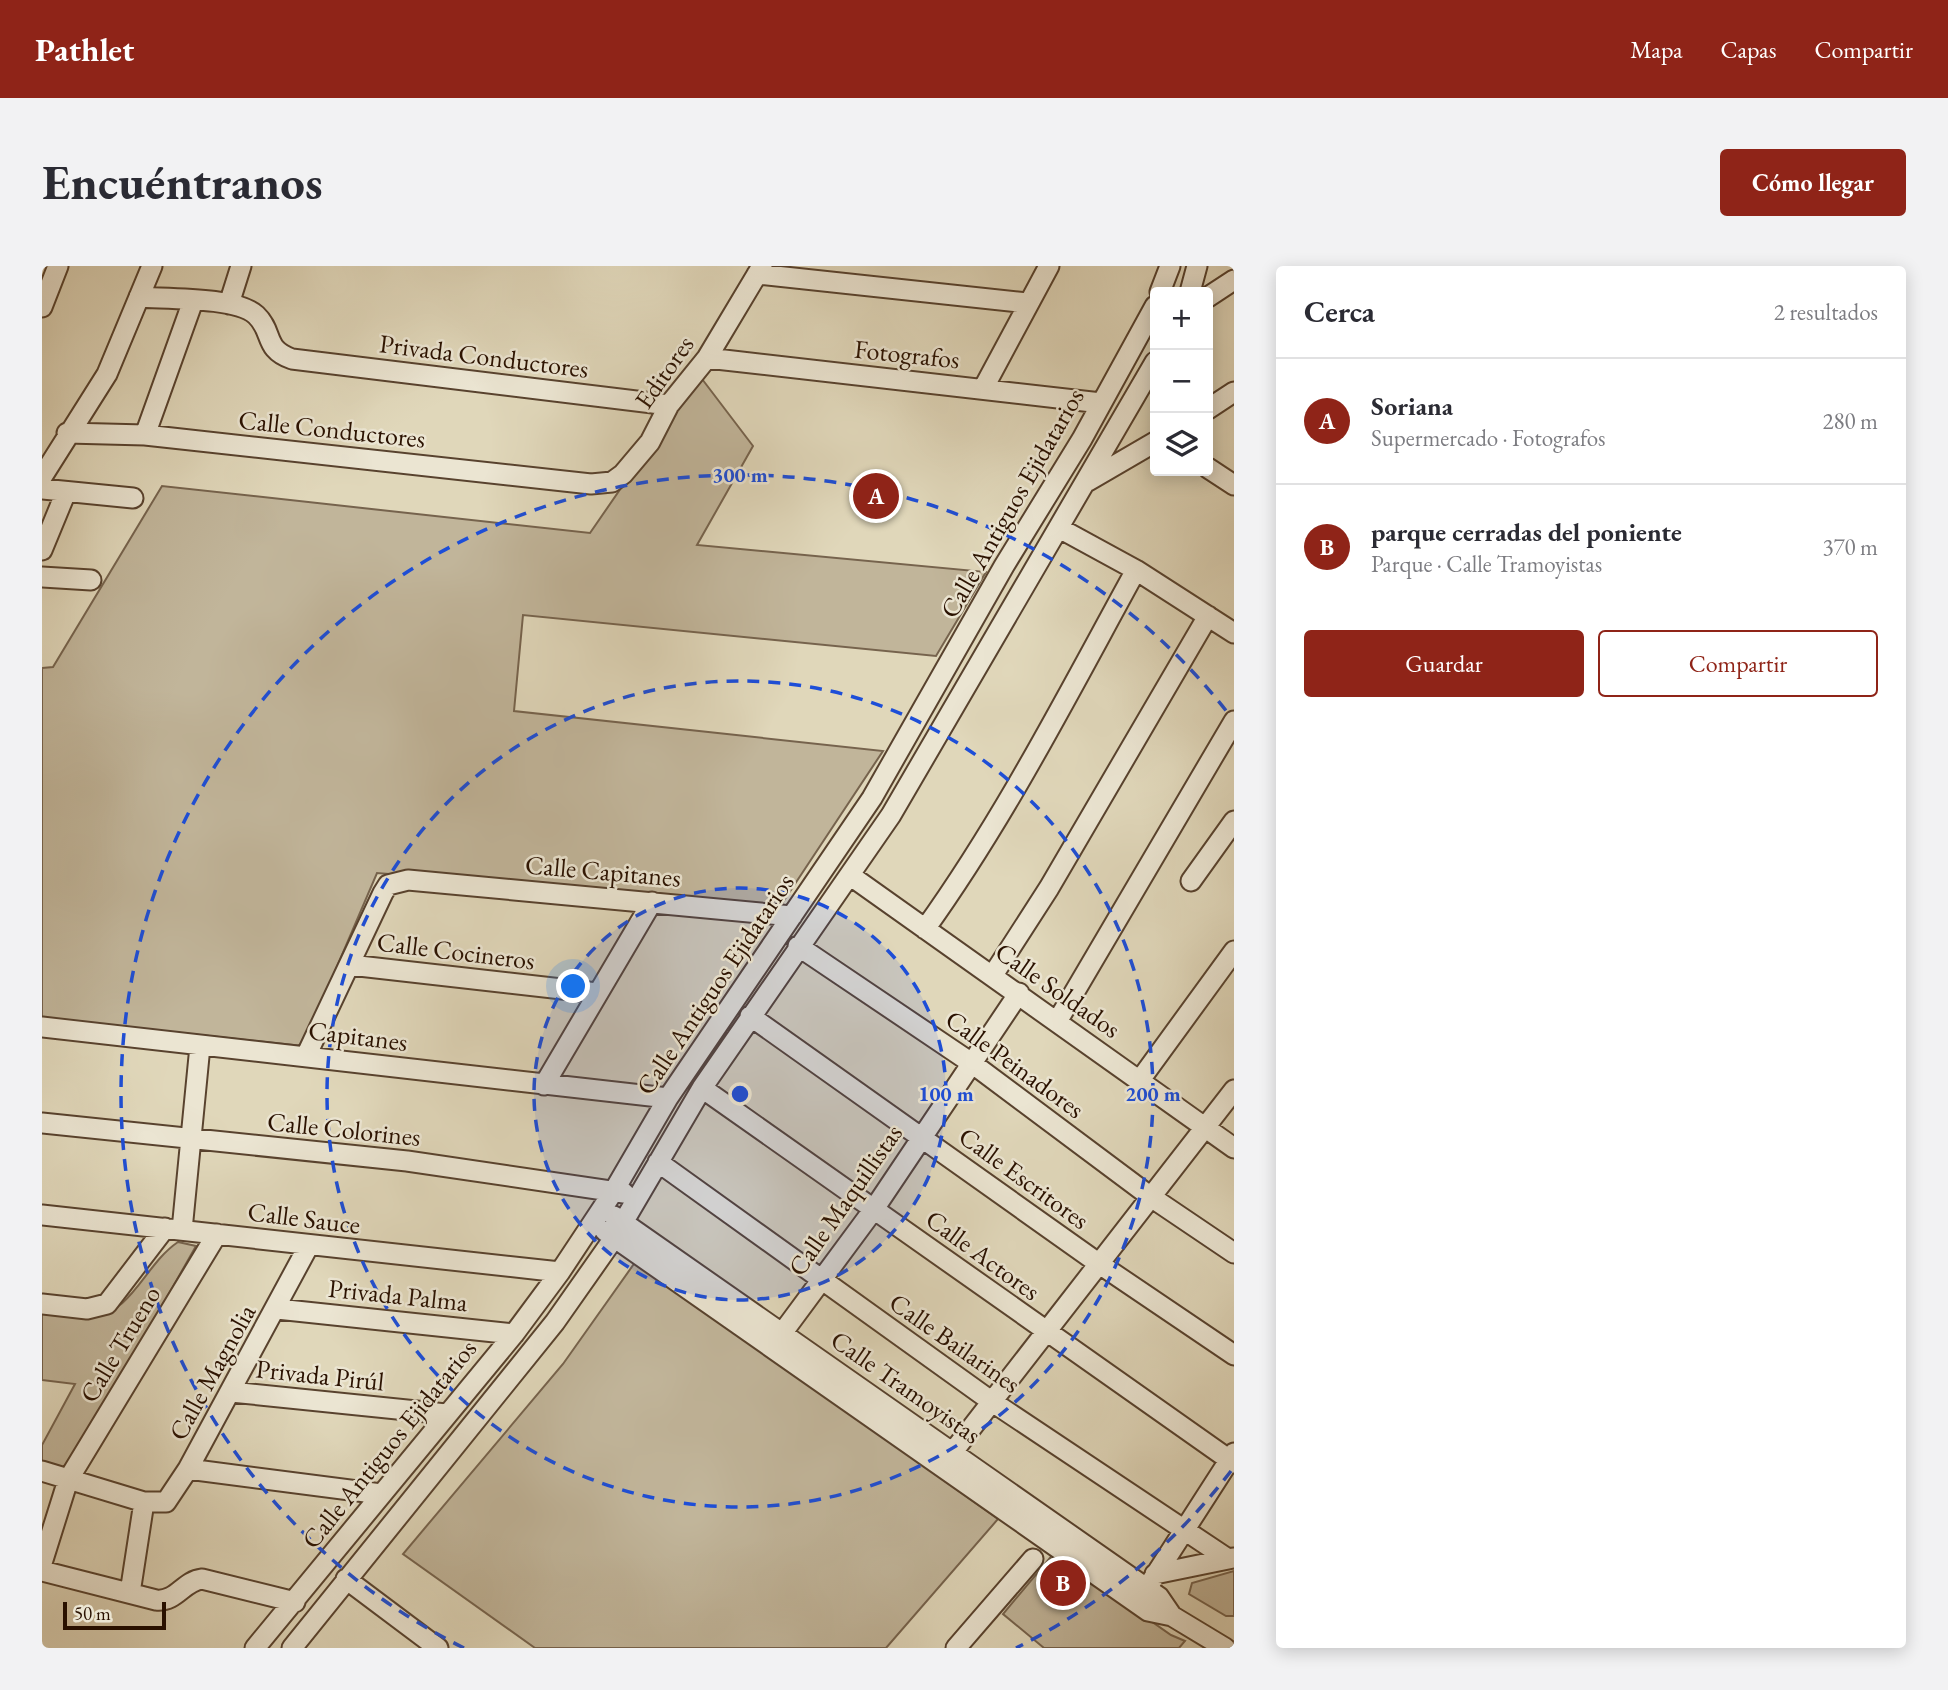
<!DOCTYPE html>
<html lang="es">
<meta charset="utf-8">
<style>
body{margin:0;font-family:"EB Garamond",serif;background:#f2f2f3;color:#2b2b33}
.controls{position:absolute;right:21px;top:21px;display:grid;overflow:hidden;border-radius:7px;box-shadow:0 4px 18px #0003}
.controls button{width:63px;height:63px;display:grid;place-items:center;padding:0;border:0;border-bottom:2px solid #e1e1e2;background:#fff;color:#2b2b33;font:35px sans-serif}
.scale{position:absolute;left:21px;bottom:18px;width:103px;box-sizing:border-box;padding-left:7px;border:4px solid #2a1100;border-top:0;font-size:19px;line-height:24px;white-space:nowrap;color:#2a1100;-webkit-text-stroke:5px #ebe5d2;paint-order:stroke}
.you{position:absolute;left:532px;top:721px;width:24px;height:24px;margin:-18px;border:5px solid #fff;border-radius:50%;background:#1a73e8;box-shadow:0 0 0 10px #1a73e833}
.badge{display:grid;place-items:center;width:46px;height:46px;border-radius:50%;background:#8f2418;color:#fff;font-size:23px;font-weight:700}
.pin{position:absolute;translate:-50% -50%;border:4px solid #fff;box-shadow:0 2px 7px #0006}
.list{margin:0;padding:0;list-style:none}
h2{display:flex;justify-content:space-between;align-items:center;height:91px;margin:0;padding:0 28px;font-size:30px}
h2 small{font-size:23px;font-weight:400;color:#7c7c81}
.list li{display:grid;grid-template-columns:46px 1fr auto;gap:21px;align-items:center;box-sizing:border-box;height:126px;padding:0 28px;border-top:2px solid #e1e1e2}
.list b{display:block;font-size:26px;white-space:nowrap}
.list p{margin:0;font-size:23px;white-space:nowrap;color:#7c7c81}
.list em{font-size:23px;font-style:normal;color:#7c7c81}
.actions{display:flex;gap:14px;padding:21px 28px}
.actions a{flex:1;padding:16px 0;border:2px solid #8f2418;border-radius:7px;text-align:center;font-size:24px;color:#8f2418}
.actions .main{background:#8f2418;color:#fff}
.icon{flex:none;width:38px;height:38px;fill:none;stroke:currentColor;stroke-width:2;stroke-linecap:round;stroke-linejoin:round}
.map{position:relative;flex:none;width:1192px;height:1382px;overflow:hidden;border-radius:7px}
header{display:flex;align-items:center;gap:42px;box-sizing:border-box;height:98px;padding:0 35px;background:#8f2418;color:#fff}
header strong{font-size:33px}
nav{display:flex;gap:38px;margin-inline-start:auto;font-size:24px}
.intro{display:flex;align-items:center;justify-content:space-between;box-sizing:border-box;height:168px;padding:0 42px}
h1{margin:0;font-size:49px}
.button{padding:18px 32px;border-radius:7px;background:#8f2418;color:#fff;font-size:24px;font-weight:700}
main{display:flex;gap:42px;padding:0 42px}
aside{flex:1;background:#fff;border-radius:7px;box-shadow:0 4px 18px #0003}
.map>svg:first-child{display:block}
</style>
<header>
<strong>Pathlet</strong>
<nav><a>Mapa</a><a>Capas</a><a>Compartir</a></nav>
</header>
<div class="intro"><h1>Encuéntranos</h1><a class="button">Cómo llegar</a></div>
<main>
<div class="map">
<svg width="1192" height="1382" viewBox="0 0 1192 1382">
<rect width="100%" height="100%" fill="#e0d7ba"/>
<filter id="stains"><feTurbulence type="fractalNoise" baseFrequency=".00286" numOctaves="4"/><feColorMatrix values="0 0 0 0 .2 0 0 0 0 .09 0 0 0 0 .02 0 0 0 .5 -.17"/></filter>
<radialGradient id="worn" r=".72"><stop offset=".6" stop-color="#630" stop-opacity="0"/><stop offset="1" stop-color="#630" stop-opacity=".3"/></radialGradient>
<path fill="#c1b59a" stroke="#76634d" stroke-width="2" d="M657,109L711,180L655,279L944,306L894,390L481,349L472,445L841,485L739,639L335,607L261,780L0,752V402L11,401L120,220L548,267Z
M136,976L154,980L26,1206L0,1200V1179L33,1118L0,1114V1047C15,1048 34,1053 49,1051C91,1047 102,999 136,976Z
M594,995L956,1253L844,1382H493L361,1288L521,1098Z
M1012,1287L1129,1369L1143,1375L1137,1382H1002L961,1348Z
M1192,1305V1350H1184L1147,1328L1150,1317Z"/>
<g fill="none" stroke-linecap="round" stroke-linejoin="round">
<g stroke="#58422e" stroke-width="23">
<path id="minor" d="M715,8L985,37
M1118,26L1128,0
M1148,26L1155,0
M97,31C125,33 195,31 214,49C232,66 221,83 250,93L627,139
M1166,31L1192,14
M187,38L199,0
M0,41L16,0
M665,92L1059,137
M941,123L1007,0
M1166,143L1192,126
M25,167L103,169L549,218L570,216L581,208L608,176L627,139L665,92L720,0
M103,169L151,35
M1166,202L1192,219
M0,211L65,108L110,0
M1046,215L1113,176
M0,223L91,232
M1017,262L1094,304L1192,367
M0,284L24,226
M0,311L49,314
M809,610L1192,882
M1149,615L1192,555
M883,663C964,550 1027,426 1094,304
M756,680L931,798L1109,931L1192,987
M308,699L555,727
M951,709L1007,622L1166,350
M708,750L1056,997L1192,1089
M1016,754L1192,455
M0,761L626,832
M264,790L341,627L346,619L366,614L750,650
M1098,814L1192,685
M502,819L610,636
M660,822L1192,1197
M0,857L365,895L582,927
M616,896L949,1135L1186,1293
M0,949L518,1006
M572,950L1117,1331L1130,1350
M140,964L158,780
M563,965L1106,1345L1130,1350L1183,1382
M0,1038L45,1043L65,1038L123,962
M235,1043L472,1068
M741,1066L832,943L977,727
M189,1126L404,1148
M910,1187L1192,824
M146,1203L339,1228
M0,1205L102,1236H124L146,1203L267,979
M0,1297L26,1214L175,968
M0,1305L114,1334C135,1336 141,1315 160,1313L253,1336
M1113,1308L1191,1292
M304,1313L396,1382
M88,1327L102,1236
M1098,1333L1192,1187
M213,1382L472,1068L518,1006L573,923L626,832L830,532L962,300L1040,173L1113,40
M250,1382L513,1056L572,972L660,822L849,549L1113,96
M914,1382L991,1293"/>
</g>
<use href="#minor" stroke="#ebe5d2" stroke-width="19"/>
</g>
<circle cx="698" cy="828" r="206" fill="#1d4ed8" fill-opacity=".12"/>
<g fill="none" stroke="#1d4ed8" stroke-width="3.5" stroke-dasharray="12 9">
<circle cx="698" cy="828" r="206"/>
<circle cx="698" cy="828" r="413"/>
<path d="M1189 1205A619 619 0 0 1 974 1382M422 1382A619 619 0 1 1 1189 451"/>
</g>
<g text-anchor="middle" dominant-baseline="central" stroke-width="5" stroke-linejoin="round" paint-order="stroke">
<g font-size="26" fill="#2a1100" stroke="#ebe5d2">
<text transform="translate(865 88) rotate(6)">Fotografos</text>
<text transform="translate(442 90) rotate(7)">Privada Conductores</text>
<text transform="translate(622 106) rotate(-55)">Editores</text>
<text transform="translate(290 163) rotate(6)">Calle Conductores</text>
<text transform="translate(970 237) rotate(-60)">Calle Antiguos Ejidatarios</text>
<text transform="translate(561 605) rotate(5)">Calle Capitanes</text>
<text transform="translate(414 685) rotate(7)">Calle Cocineros</text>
<text transform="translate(673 718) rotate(-56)">Calle Antiguos Ejidatarios</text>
<text transform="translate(1016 724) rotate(35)">Calle Soldados</text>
<text transform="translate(316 770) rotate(7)">Capitanes</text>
<text transform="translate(973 798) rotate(36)">Calle Peinadores</text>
<text transform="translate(302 863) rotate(6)">Calle Colorines</text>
<text transform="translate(982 912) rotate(36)">Calle Escritores</text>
<text transform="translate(803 934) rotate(-55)">Calle Maquillistas</text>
<text transform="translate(262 952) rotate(7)">Calle Sauce</text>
<text transform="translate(941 989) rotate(36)">Calle Actores</text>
<text transform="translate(356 1029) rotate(6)">Privada Palma</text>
<text transform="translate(913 1077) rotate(35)">Calle Bailarines</text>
<text transform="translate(78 1078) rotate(-59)">Calle Trueno</text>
<text transform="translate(170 1106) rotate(-61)">Calle Magnolia</text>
<text transform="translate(278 1109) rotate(6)">Privada Pirúl</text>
<text transform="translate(864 1121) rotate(35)">Calle Tramoyistas</text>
<text transform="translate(347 1178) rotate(-51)">Calle Antiguos Ejidatarios</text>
</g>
</g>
<circle cx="698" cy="828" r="10" fill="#1d4ed8" stroke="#ebe5d2" stroke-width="3.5"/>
<g font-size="21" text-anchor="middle" font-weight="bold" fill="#1d4ed8" stroke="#ebe5d2" stroke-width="5" stroke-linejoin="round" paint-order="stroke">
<text x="698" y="216">300 m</text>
<text x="904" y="835">100 m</text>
<text x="1111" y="835">200 m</text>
</g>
<rect width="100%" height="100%" filter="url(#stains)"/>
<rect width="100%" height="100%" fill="url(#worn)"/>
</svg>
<div class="controls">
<button>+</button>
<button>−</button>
<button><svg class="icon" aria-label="layers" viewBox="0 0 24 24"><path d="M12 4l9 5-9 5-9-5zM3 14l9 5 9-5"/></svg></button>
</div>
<div class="scale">50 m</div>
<div class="you"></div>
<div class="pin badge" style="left:834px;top:230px">A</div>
<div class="pin badge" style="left:1021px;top:1317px">B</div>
</div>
<aside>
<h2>Cerca<small>2 resultados</small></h2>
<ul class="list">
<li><span class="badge">A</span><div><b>Soriana</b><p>Supermercado · Fotografos</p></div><em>280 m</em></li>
<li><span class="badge">B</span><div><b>parque cerradas del poniente</b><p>Parque · Calle Tramoyistas</p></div><em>370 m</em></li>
</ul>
<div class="actions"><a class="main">Guardar</a><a>Compartir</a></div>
</aside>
</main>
